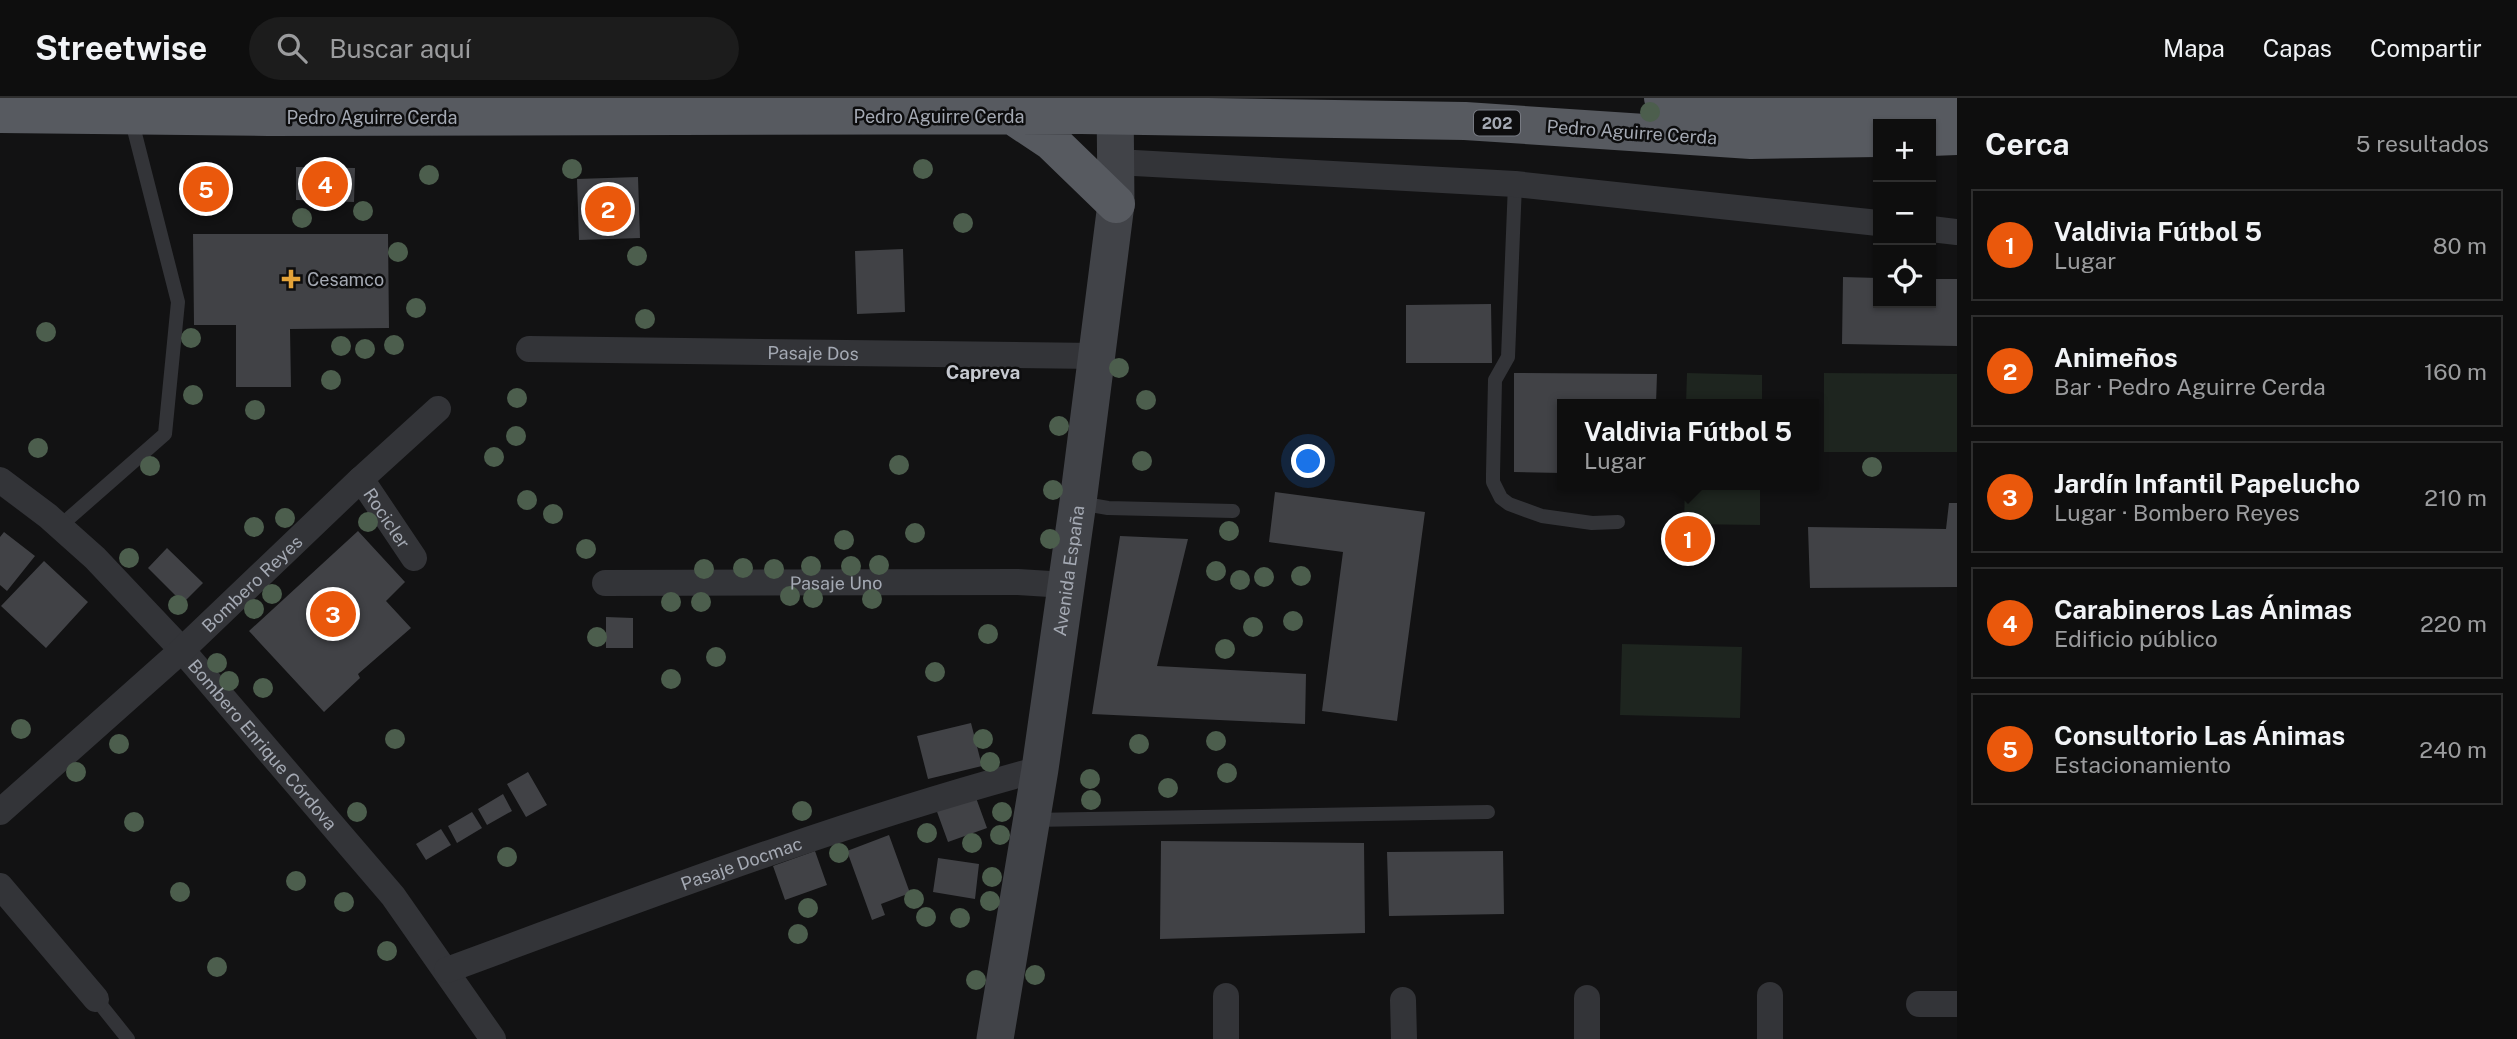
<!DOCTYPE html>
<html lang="es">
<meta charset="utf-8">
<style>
body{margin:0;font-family:"Public Sans",sans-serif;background:#1c1c1c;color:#f1f3f6}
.controls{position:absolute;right:21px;top:21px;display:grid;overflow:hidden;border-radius:0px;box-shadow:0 2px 5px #0004}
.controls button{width:63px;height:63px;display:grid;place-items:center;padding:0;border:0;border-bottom:2px solid #2e2e2e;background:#0e0e0e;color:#f1f3f6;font:35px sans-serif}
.you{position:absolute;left:1309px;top:364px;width:24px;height:24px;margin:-18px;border:5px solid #fff;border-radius:50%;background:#1a73e8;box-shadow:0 0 0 10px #1a73e833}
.badge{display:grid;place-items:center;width:46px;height:46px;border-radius:50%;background:#ea580c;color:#fff;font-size:23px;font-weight:700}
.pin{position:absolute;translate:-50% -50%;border:4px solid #fff;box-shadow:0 2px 7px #0006}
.popup{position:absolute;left:1557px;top:301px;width:262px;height:91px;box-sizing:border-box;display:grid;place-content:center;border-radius:0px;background:#0e0e0e;filter:drop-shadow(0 2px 5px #0005);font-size:23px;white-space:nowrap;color:#9b9c9e}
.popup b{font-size:26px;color:#f1f3f6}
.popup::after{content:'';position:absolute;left:50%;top:100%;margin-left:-14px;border:14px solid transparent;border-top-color:#0e0e0e}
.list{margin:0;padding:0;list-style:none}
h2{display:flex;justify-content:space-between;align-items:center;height:91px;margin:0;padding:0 28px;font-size:30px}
h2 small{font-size:23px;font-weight:400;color:#9b9c9e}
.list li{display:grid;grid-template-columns:46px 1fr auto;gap:21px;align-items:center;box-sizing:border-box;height:112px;margin:0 14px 14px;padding:0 14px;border:2px solid #2e2e2e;border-radius:0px}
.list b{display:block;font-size:26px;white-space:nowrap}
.list p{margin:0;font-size:23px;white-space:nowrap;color:#9b9c9e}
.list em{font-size:23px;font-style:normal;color:#9b9c9e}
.icon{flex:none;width:38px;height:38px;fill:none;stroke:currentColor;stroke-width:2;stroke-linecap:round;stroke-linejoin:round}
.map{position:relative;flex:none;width:1957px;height:941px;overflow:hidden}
header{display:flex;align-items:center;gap:42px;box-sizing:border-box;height:98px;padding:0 35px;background:#0e0e0e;border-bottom:2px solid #2e2e2e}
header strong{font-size:33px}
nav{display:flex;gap:38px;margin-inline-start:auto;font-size:24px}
.search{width:490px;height:63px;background:#1c1c1c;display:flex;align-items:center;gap:18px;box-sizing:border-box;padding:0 24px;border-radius:38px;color:#9b9c9e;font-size:26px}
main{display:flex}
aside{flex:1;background:#0e0e0e}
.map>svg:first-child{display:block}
</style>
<header>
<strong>Streetwise</strong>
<div class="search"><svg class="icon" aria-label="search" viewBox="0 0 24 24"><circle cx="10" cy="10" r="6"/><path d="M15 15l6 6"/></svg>Buscar aquí</div>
<nav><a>Mapa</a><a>Capas</a><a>Compartir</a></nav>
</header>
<main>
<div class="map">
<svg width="1957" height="941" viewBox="0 0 1957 941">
<rect width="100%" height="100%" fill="#121213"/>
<path fill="#1e251f" d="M1687,275L1762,277V306H1686Z
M1824,275L1957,276V354H1824Z
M1685,387H1760V427L1684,426Z
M1622,546L1742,549L1740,620L1620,617Z"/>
<path fill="#414246" d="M296,69L355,70L354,104L296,102Z
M638,79L640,140L579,142L577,81Z
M193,136H388L389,230L290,231L291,289H236V227H194Z
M903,151L905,214L857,216L855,153Z
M1843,179L1878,180V205H1931V181H1957V248L1842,246Z
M1491,206L1492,265H1406V207Z
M1514,275L1657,276L1656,306H1562V375L1514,374Z
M1275,394L1425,414L1397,623L1322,613L1343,454L1269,444Z
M1949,405H1957V489L1810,490L1808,429L1946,431Z
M1680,432H1696V451L1680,450Z
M358,433L405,484L386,503L411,530L358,576L360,580L324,614L249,533Z
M4,434L35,458L7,493L0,487V439Z
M1120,438L1188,441L1157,568L1306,576L1305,626L1092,616Z
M167,450L203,485L183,505L148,470Z
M44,463L88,504L46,550L1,508Z
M606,519L633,520V550H606Z
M971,625L982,668L928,681L917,638Z
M528,674L547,707L526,719L507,686Z
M503,696L512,713L487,727L478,711Z
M975,697L987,730L948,744L936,711Z
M472,714L482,730L457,745L448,728Z
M441,731L451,747L426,762L416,746Z
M889,737L910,795L881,806L885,817L872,822L847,753Z
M1161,743L1364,745L1365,835L1160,841Z
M815,753L827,787L785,802L773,768Z
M1503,753L1504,816L1389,818L1387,754Z
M938,760L979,766L975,801L933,794Z"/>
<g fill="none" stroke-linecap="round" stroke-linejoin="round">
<path stroke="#333438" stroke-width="14" d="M1515,86L1508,259L1495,282L1493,376V384L1501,400L1509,406L1542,418L1592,425L1618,424
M1079,405L1108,410L1233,413
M59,429L165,336L178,204L131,20
M1032,722L1488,714
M96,901L128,941"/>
<g stroke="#333438" stroke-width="26">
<path d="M1116,64L1515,86L1878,125"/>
<path d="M1931,131L1957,134"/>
<path id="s1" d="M529,251L1096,258"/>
<path id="s2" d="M361,381L414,460"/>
<path id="s3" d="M0,382L48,418L95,460L182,552L393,798L493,941"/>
<path id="s4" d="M605,485L1018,484L1066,487"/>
<path id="s5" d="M0,714L182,552L361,381L438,311"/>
<path d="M0,788L96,901"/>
<path id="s6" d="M447,872C643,800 838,725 1040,671"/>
<path d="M1403,902L1404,941"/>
<path d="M1919,906H1957"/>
<path d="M1226,941V898"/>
<path d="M1587,941V900"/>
<path d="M1770,941V897"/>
</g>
<path stroke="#414348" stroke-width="37" id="s7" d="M995,941L1040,671L1078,404L1116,106L1115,0"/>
<path stroke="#575a60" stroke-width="38" d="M1663,0L1778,6L1957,1
M0,16L268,19L1081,17L1465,23L1751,42L1878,40
M1013,18L1052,44L1116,106
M1931,39L1957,38"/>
</g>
<g fill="#4c5e4d">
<circle cx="1650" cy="14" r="10"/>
<circle cx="572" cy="71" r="10"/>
<circle cx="923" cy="71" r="10"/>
<circle cx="429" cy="77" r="10"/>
<circle cx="363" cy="113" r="10"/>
<circle cx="302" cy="120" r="10"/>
<circle cx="963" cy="125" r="10"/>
<circle cx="398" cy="154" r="10"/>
<circle cx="637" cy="158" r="10"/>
<circle cx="416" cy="210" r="10"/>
<circle cx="645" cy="221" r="10"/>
<circle cx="46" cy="234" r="10"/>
<circle cx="191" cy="240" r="10"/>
<circle cx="394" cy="247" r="10"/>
<circle cx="341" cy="248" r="10"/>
<circle cx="365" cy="251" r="10"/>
<circle cx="1119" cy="270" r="10"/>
<circle cx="331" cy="282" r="10"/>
<circle cx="193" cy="297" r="10"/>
<circle cx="517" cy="300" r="10"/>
<circle cx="1146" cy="302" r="10"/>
<circle cx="255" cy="312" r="10"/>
<circle cx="1059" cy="328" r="10"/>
<circle cx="516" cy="338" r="10"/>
<circle cx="38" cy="350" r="10"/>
<circle cx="494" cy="359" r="10"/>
<circle cx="1142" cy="363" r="10"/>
<circle cx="899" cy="367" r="10"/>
<circle cx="150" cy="368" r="10"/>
<circle cx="1872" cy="369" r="10"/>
<circle cx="1053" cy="392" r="10"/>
<circle cx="527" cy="402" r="10"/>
<circle cx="553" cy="416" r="10"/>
<circle cx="285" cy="420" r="10"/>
<circle cx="368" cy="424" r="10"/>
<circle cx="254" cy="429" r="10"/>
<circle cx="1229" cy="433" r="10"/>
<circle cx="915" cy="435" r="10"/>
<circle cx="1050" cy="441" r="10"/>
<circle cx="844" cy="442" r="10"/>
<circle cx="586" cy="451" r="10"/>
<circle cx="129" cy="460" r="10"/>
<circle cx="879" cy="467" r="10"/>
<circle cx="811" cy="468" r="10"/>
<circle cx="851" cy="468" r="10"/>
<circle cx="743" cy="470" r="10"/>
<circle cx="704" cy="471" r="10"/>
<circle cx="774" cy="471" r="10"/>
<circle cx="1216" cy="473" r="10"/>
<circle cx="1301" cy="478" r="10"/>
<circle cx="1264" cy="479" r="10"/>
<circle cx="1240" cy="482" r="10"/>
<circle cx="272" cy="496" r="10"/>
<circle cx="790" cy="498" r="10"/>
<circle cx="813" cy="500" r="10"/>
<circle cx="872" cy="501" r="10"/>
<circle cx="671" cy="504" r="10"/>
<circle cx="701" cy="504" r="10"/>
<circle cx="178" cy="507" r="10"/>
<circle cx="254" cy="511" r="10"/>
<circle cx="1293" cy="523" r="10"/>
<circle cx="1253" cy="529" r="10"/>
<circle cx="988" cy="536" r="10"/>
<circle cx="597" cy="539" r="10"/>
<circle cx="1225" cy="551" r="10"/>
<circle cx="716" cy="559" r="10"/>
<circle cx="217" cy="565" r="10"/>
<circle cx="935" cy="574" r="10"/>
<circle cx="671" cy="581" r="10"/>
<circle cx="229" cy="583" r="10"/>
<circle cx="263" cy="590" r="10"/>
<circle cx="21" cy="631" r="10"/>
<circle cx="395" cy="641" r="10"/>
<circle cx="983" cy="641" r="10"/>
<circle cx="1216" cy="643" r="10"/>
<circle cx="119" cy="646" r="10"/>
<circle cx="1139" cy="646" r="10"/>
<circle cx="990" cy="664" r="10"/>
<circle cx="76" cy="674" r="10"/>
<circle cx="1227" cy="675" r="10"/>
<circle cx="1090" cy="681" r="10"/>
<circle cx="1168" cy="690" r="10"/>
<circle cx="1091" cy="702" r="10"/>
<circle cx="802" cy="713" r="10"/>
<circle cx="357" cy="714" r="10"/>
<circle cx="1002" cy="714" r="10"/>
<circle cx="134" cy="724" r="10"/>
<circle cx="927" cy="735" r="10"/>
<circle cx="1000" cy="737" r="10"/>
<circle cx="972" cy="745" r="10"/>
<circle cx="839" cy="755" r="10"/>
<circle cx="507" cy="759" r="10"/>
<circle cx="992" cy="779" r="10"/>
<circle cx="296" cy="783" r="10"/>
<circle cx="180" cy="794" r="10"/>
<circle cx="914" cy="801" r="10"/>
<circle cx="990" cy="803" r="10"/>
<circle cx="344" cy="804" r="10"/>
<circle cx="808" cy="810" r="10"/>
<circle cx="926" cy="819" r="10"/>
<circle cx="960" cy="820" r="10"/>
<circle cx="798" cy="836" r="10"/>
<circle cx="387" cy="853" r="10"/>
<circle cx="217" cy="869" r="10"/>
<circle cx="1035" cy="877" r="10"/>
<circle cx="976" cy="882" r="10"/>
</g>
<path fill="#e4a339" stroke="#0d0d0e" stroke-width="2.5" d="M287.5 170.5h7v7h7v7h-7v7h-7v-7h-7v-7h7z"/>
<g text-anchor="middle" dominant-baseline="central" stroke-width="5" stroke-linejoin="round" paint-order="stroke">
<rect fill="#0d0d0e" stroke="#777a82" stroke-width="2" x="1474" y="12.5" width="46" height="25" rx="5"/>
<g font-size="16" font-weight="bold" fill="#a4a9b3">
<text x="1497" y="25">202</text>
</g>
<g font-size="18" fill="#a4a9b3" stroke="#0d0d0e">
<text x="939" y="18">Pedro Aguirre Cerda</text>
<text x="372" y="19">Pedro Aguirre Cerda</text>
<text transform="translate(1632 34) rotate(4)">Pedro Aguirre Cerda</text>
<text stroke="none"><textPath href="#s1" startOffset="284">Pasaje Dos</textPath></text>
<text stroke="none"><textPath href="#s2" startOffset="47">Rocicler</textPath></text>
<text stroke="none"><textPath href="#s7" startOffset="474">Avenida España</textPath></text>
<text stroke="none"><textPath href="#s5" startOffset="340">Bombero Reyes</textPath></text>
<text stroke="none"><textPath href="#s4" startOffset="231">Pasaje Uno</textPath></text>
<text stroke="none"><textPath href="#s3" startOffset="374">Bombero Enrique Córdova</textPath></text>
<text stroke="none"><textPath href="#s6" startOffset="313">Pasaje Docmac</textPath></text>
</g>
<g font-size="18" fill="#a4a9b3" stroke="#0d0d0e" text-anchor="start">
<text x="307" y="181">Cesamco</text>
</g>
<g font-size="19" font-weight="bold" fill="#c5c8cf" stroke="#0d0d0e">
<text x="983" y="274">Capreva</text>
</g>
</g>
</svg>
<div class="controls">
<button>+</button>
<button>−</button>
<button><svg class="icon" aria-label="locate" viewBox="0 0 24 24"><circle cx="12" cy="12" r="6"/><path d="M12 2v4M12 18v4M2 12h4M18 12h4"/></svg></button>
</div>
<div class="you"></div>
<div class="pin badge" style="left:1688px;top:441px">1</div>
<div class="popup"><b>Valdivia Fútbol 5</b>Lugar</div>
<div class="pin badge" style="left:608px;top:111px">2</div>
<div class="pin badge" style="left:333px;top:516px">3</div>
<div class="pin badge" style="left:325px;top:86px">4</div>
<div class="pin badge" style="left:206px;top:91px">5</div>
</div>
<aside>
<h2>Cerca<small>5 resultados</small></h2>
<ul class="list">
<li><span class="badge">1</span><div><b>Valdivia Fútbol 5</b><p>Lugar</p></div><em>80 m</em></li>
<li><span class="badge">2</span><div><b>Animeños</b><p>Bar · Pedro Aguirre Cerda</p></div><em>160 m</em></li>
<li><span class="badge">3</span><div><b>Jardín Infantil Papelucho</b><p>Lugar · Bombero Reyes</p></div><em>210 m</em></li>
<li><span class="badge">4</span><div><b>Carabineros Las Ánimas</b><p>Edificio público</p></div><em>220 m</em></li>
<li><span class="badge">5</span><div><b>Consultorio Las Ánimas</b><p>Estacionamiento</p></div><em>240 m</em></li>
</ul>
</aside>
</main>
